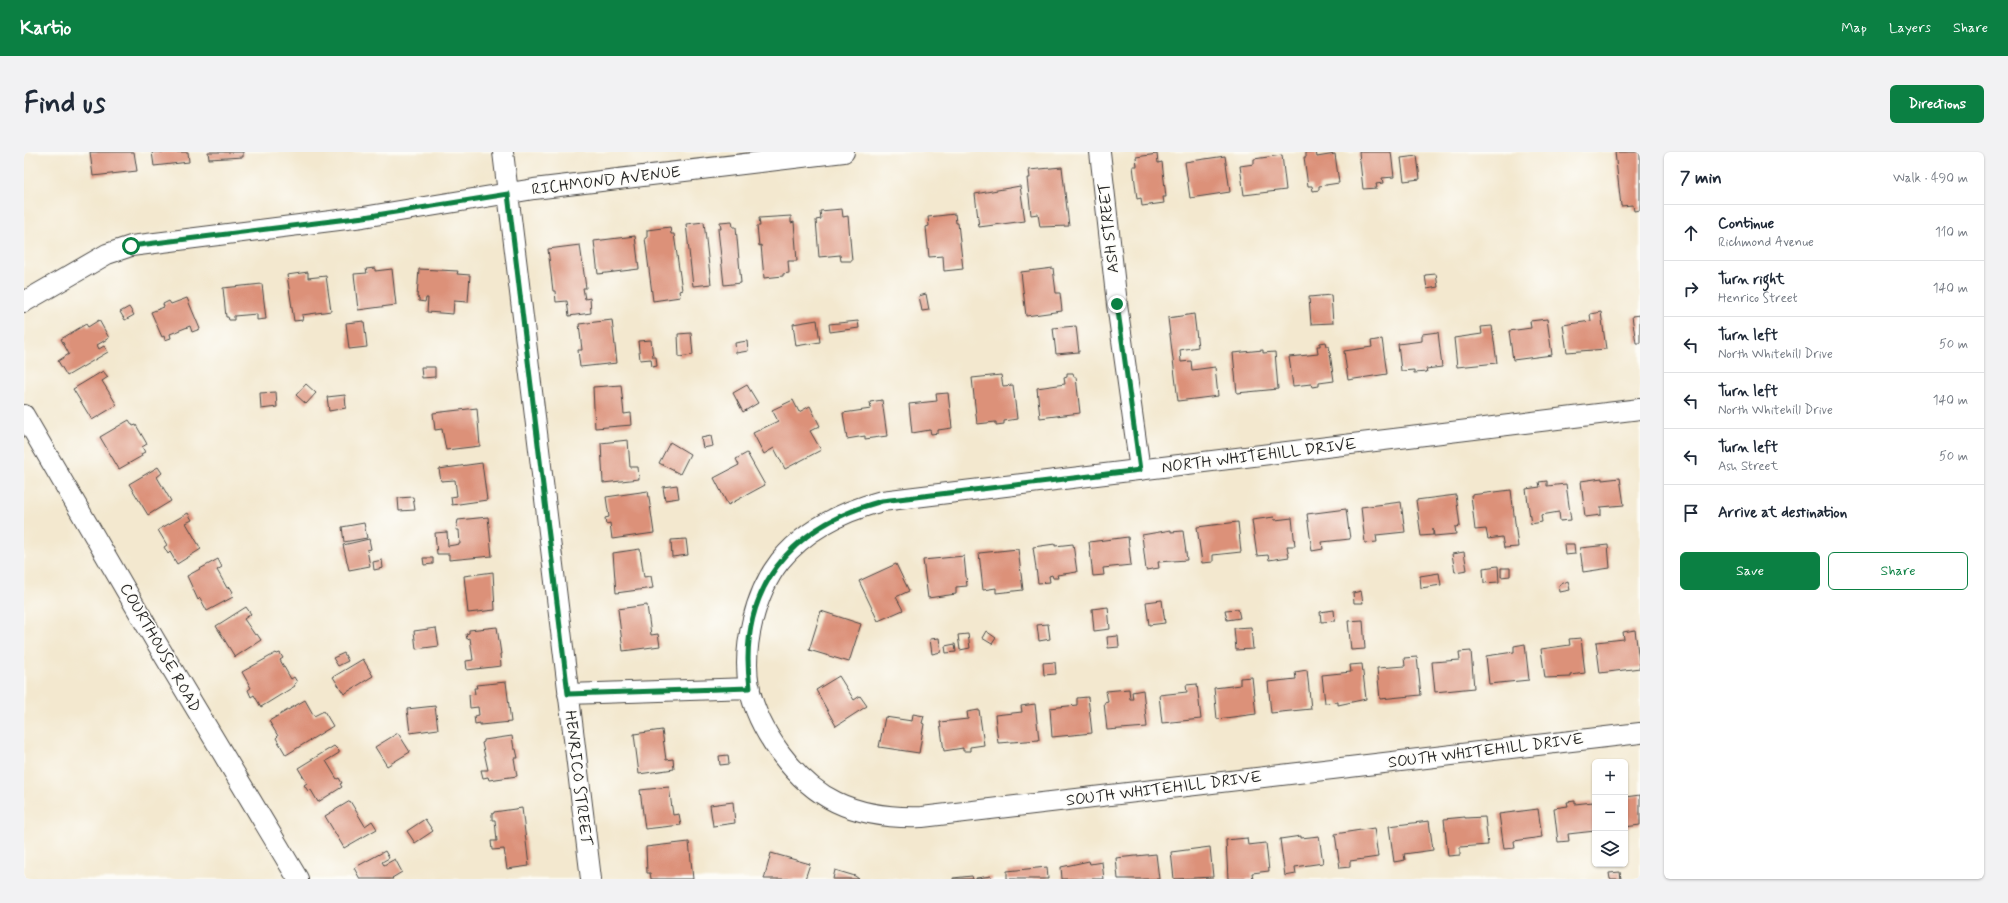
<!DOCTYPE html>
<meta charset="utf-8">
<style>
body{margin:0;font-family:Mynerve,sans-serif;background:#f2f2f3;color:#1f2937}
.controls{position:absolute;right:12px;bottom:12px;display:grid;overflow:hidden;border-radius:6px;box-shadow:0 1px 3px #0004}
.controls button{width:36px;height:36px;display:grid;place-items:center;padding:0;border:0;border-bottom:1px solid #e0e1e3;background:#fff;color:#1f2937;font:20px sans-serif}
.stop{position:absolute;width:12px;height:12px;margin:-9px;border:3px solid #0b8043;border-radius:50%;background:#fff}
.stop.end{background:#0b8043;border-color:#fff;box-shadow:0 1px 4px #0008}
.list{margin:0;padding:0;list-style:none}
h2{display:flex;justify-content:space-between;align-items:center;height:52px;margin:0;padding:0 16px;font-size:17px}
h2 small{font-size:13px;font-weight:400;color:#747a83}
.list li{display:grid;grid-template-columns:26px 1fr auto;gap:12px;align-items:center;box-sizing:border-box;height:56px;padding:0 16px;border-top:1px solid #e0e1e3}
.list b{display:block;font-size:15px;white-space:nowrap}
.list p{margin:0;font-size:13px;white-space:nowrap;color:#747a83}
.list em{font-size:13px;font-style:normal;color:#747a83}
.actions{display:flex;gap:8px;padding:12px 16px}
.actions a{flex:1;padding:9px 0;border:1px solid #0b8043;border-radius:6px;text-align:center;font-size:14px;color:#0b8043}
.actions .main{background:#0b8043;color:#fff}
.icon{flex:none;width:22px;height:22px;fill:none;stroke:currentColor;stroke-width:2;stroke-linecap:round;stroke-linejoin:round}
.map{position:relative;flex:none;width:1616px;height:727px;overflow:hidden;border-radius:6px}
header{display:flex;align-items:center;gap:24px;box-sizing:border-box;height:56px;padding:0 20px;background:#0b8043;color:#fff}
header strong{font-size:19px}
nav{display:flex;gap:22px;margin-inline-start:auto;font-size:14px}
.intro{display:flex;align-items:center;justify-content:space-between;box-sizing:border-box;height:96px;padding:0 24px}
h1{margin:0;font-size:28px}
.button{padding:10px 18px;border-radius:6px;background:#0b8043;color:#fff;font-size:14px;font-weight:700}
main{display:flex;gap:24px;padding:0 24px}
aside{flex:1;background:#fff;border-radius:6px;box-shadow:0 1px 3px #0004}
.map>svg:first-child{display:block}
</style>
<header>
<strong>Kartio</strong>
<nav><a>Map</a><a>Layers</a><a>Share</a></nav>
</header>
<div class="intro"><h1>Find us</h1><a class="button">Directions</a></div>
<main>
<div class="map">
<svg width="1616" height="727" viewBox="0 0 1616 727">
<rect width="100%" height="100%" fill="#fdfcf7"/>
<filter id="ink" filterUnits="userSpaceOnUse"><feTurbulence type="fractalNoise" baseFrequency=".025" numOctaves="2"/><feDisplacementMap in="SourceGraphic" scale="8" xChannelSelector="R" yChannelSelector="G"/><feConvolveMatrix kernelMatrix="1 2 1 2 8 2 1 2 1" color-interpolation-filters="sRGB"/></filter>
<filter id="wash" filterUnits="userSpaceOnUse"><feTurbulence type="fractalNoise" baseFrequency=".012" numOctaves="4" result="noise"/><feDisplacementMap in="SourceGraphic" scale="16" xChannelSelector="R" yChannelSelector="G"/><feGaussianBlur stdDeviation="0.9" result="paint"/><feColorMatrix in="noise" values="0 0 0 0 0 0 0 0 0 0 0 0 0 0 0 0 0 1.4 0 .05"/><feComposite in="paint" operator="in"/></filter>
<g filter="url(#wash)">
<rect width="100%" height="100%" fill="#f3e8cf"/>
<g id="blocks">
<path fill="#dc9179" d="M66,0H110L113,19L69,24Z
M128,0H164L165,10L130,14Z
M184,0H219V5L185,7Z
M1282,0H1292L1293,5L1311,2L1315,31L1295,34V38L1289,39L1288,34H1284L1280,5H1282Z
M1335,0H1367L1370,25L1358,26L1359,31L1352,32L1353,36L1339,37Z
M1591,0H1616V58L1610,59L1609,53L1597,54Z
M1133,2L1134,11L1138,10L1142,45H1139L1140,51L1118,54L1117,46L1113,47L1109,14H1113L1112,5Z
M1258,3L1262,38L1220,43L1216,14L1230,12V7Z
M1201,4L1206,40L1166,46L1161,10Z
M1393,4L1396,27L1380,29L1377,6Z
M1038,15L1045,74L1016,75L1014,62L1007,63L1003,26H1006L1005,18Z
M996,34L1001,69L955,75L951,42Z
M818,57L819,65L824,64L828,109H817L816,103L795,105L792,68L797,67L796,59Z
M931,62L932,71H934L939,117L920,119L919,104L905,105L902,75L905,74L904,65Z
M767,64V71L770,70L773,109H764L765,121L759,122V124L740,126L737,93L735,94L733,74H736L735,66Z
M708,69L709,75H712L717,131L700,133L694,77H697L696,70Z
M680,70L687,132L669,134L662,72Z
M646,75L647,82H650L658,138L655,139L656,145L629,149L621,86H623V78Z
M611,84L615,117L574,122L570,89Z
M556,93L562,136H559L561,147L566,146L567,161L545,164L543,149L532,150L531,139H529L524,97Z
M351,116V119L368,117L372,153L334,158L330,122L343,121L342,117Z
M1029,116L1032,141H1036L1038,159L1002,164L997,120Z
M395,117L434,119L433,122L446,123L444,150L430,149L429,162L403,160L404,146H402L401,150L395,149V146L393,145Z
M284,120V126L302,124L307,159L278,163L279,168L270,169L263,123Z
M1412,122L1414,135L1403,137L1401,123Z
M238,132L242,167L233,168V162L210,164V168H205L204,165H202L199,136Z
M902,142L905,158L898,159L895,144Z
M1307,143L1309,171L1287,172L1285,145Z
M163,146L176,177L168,180L166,174L146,182L147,186L141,188L140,184L138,185L127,160L140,155L139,152L145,149L147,152Z
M105,155L110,163L101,168L96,160Z
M1577,160L1582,197L1543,200L1539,173L1567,169L1566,162Z
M1170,162L1174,195L1156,198L1157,210L1167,209L1168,218L1191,215L1194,244L1154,249L1144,166Z
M1616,163V191H1612L1608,164Z
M1523,167L1528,203L1489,208L1485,179L1507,176L1506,169Z
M75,168L85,186L73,193L75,197L80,194L84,200L43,224L34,209L45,202L37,187L62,172L64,175Z
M588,168L593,211L556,215L554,198H558L555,172Z
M793,168L796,190L772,194L769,172Z
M340,169L343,195L325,197L322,171Z
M834,169L835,176L806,180L805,172Z
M1052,174L1055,200L1032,202L1029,176Z
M1468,174L1473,211L1433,215L1430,186L1458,182L1457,175Z
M1414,180L1418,215L1402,217L1403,220L1390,221V218L1377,219L1374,192L1398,189V182Z
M667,181L669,203L655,205L654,182Z
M1358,187L1363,222L1324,228L1320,199L1348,195L1347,189Z
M627,188L629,205H632L633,214L628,215L627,207L616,208L614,189Z
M723,189L724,199L712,201L711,191Z
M1302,190L1303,194H1305L1310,229L1295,231V234L1288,235L1287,232L1269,234L1265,205L1294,202L1293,194H1296V191Z
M1239,198V201L1251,200L1254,237L1213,241L1209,201Z
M397,215H411V225L398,226Z
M79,219L84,225L78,229L93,253L68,268L49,237Z
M1043,221H1049L1050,225H1052L1056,261L1016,266L1013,236L1041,232L1040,226L1043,225Z
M977,223L979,234L989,233L993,267L980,269V272L972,273V270L953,272L948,226Z
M282,232L292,241L282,252L272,243Z
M597,233L600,262L607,261L608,273L571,276L569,235Z
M723,233L734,251L719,260L709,241Z
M252,240L253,255L237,257L236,241Z
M924,241L928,276L914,278V281L907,282L906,278L888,281L885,252L913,249L912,242Z
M321,243L322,256L305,259L303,245Z
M769,248L775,260L786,254L796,274L786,279L797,298L761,317L750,296L740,302L729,281L754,269L748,258Z
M858,248L863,284L841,287V284L823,287L819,261L847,257L846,250Z
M453,256L456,294L422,298L418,277L411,278L409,261Z
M105,268L109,274L112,273L123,292L118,295L121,300L117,302L118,304L95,317L76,285Z
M687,284L689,294L679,296L677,286Z
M604,288L606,315H614L615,327L579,331L577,291Z
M646,290L666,302L656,322L635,311Z
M723,301L741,333L704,353L690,326L715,313L712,307Z
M458,311L463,348L428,353L427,345L433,344L431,328L417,329L415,317Z
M134,315L138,321L133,325L147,349L124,363L105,332Z
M1578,326V328L1596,326L1600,353L1577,355V363L1561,365L1557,329Z
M1523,329V334L1542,332L1547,368L1536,369L1535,360L1517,363L1518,370L1507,372L1502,337L1516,335L1515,330Z
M653,333L655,346L641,348L639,335Z
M1487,338L1494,395L1480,396L1478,385L1464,387L1462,377L1451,378L1447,343Z
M624,339L630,381L588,387L586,371L582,372L581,366L585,365L582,345Z
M1432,343L1436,374L1431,375L1432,382L1410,384L1409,376V383L1397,384L1392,348Z
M389,345L391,358L375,359L374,346Z
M1377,350L1381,380L1352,383L1353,390L1341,391L1337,355Z
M1322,357L1326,387L1298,390L1299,397L1288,399L1283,362Z
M164,361L168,368L162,371L177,397L153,412L146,400L144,402L140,395L143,393L134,378Z
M464,365L468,404L425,408V402H413L411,381L423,380L424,394L436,392L435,378H432L434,368Z
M1250,365L1251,368L1268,366L1271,394H1263L1265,405L1245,408L1244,403L1233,404L1228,368Z
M1214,370L1217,400L1189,403V410L1178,411L1173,375Z
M340,371L343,386L320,390L318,375Z
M1147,378V380L1159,379L1163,408L1134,410L1135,416L1122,418L1118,383Z
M1104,385L1107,413L1079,416L1080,423L1069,424L1065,390Z
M345,387L347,397L343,398L346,414L325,418L319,393Z
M662,387L664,403L648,405L647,388Z
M1031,392V394L1049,392L1053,420L1033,423L1034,426H1029L1028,423L1025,424L1026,430L1014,431L1009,395Z
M1540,392H1550L1551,402L1541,403Z
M1584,393L1586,416L1559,420L1556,396Z
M616,397L620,425L627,424L629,436L592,441L589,401Z
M994,397L999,438L972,441V436L959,438L955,401Z
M1440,400L1443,418L1431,420L1428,402Z
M940,404L943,434L932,435V442L904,446L899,408Z
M399,406H409V412L400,413Z
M194,407L198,415L193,418L203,436L206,435L209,440L207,441L209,445L183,459L176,446L174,448L163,424Z
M358,408L359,416L350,418L349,410Z
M872,412L885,439L872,445L879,458L854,469L835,429Z
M1474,414L1475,430L1460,431L1459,416Z
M1477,416H1486V424L1477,425Z
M469,420L471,458L444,461L440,424Z
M1415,421L1417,433L1397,436L1396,424Z
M1544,429L1546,438L1536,440L1535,433Z
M1337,439L1339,451H1330L1329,441Z
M1138,448L1141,471L1125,473L1122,450Z
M623,453L627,483L634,482L636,494L599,499L594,457Z
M222,455L227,462L220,467L231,483L233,482L237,488L211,505L192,474Z
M1084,455L1086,477L1070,479L1068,457Z
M1214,457L1216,466L1203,468L1201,458Z
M1310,458L1311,469L1297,470L1296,460Z
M797,459L837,472L825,510L785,498Z
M1339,468L1341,497L1327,498L1324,469Z
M1024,472L1026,487L1015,489L1013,473Z
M473,475L477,502H476L477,514L443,518L442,509L449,508L446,486L443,487L442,482L445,481V478Z
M1227,475L1229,497L1212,498L1210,476Z
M412,476L415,494L392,497L390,479Z
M1611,478L1616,516L1576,521L1572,490L1600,487L1599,480Z
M962,479L972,486L968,492L958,486Z
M944,482L946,496L936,498L934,483Z
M1094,484L1095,495L1084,496L1083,485Z
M915,486L917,500L908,502L906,487Z
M1557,486L1561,521L1547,523V525L1521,526L1517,497L1546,493L1545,487Z
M931,492L932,500L922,501L921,494Z
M1501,492L1505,528L1465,532L1462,504L1490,500V494Z
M1447,499L1450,536L1411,540L1408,510L1436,508L1435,500Z
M252,501L253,502L256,501L259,506L256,508L267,527L270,525L273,530L270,532L271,534L237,555L230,543L227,545L224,538L227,536L218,520Z
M320,501L324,509L314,514L309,506Z
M1393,505L1397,543L1356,547L1353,516L1381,514L1380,506Z
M339,507L349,524L320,542L309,525Z
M1031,510L1032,522L1020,523L1019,511Z
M1338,512L1342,547L1314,553V550L1301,551L1298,523L1327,520L1326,513Z
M1283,518L1287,557L1247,561L1244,530L1272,527L1271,520Z
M815,524L830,548L836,544L843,554L812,574L792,538Z
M1228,525L1232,562L1193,567L1190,536L1216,533V526Z
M482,530L487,570L456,573V571L451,572L450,564L455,563L454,555L446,556L445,543L451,542L450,536H453L452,533Z
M1173,532L1177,567L1138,571L1135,543L1163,540L1162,533Z
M1105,537L1106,547H1109L1108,540L1119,538L1123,575L1083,578L1080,551L1084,550L1082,539Z
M1064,545L1068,581L1028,585L1026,556L1053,553V546Z
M281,548L290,564L300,559L309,574L262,603L252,586L254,584L245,569Z
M1011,552L1015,588L974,591L971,563L998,560L997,554Z
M411,554L414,577L386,581L383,557Z
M955,558L960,593L946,595V599H939V596L920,599L916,570L944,567L943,560Z
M889,562L900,564L898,571L900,572L895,601L855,595L861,565L888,569Z
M638,578L642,608L649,607L650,617L615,622L610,582Z
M374,581L386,600L363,614L351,595Z
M488,584L490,597H492L494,606H490L493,624L465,628L464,625L459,626L457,618H464L458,591L460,590V588Z
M310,594L315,599V601L302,609L313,627L315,626L318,631L316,632L318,635L294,650L287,638L284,639L280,633L283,631L274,616Z
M704,603L705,612L696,613L695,604Z
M645,635L649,663L655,662L657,673L621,677L616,638Z
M1616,643V673L1601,675V645Z
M326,649L341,674L348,669L353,677L320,696L301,664Z
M1551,649V652L1569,650L1571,679L1544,682L1545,689L1534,690L1530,656L1544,654L1543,650Z
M709,650L711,671L689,674L686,653Z
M498,656L505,714L483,717L480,697L468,698L467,689H473L471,668H468V662L470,661V660Z
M1514,657L1518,685L1490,689L1491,696L1480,697L1475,662Z
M1441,665V666L1461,665L1464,693L1436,695V703L1424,704L1420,667Z
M401,667L409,679L391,691L383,679Z
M1405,669L1409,698L1380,702L1381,708L1370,710L1365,674Z
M1350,676L1354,705L1326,709V715L1316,716L1311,682Z
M1277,684V686L1295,684L1299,711L1271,715L1272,722L1261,724L1256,687Z
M1223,686L1224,693L1242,691L1245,719L1228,721L1229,727H1204L1202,688Z
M665,690L669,727H627L626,721H623L622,695Z
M1186,695L1189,725L1150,727L1147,700Z
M361,699L365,706L358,710L360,713L371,707L378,720L368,726L369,727H336L330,716Z
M747,701L786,712L781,727H740Z
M1132,702L1135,727H1094L1092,706Z
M1065,709L1066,712L1078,710L1080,727H1038L1037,715Z
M1023,715L1024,727H983V719Z
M811,718L831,724L835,727H809Z
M1596,720L1597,727H1586L1585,721Z
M948,724L949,727H929V726Z
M967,724V727H952V726Z"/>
</g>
</g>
<g filter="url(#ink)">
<use href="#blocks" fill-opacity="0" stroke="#494744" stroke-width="1"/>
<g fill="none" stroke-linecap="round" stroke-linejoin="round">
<g stroke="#494744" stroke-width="22">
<path id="minor" d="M479,0L567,727
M1076,0L1093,152L1116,318
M0,150L83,102L107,94L339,65L510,37L820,0
M1616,257L858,349C820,359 782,377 756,409C731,441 718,495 725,535C734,579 772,631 812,650C839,663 869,666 898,665L1616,581
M0,263L132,490L274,727
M544,542L726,536"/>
</g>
<use href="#minor" stroke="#fff" stroke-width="20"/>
</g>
</g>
<g fill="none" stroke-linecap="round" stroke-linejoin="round" filter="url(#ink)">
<path stroke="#0b8043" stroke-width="5" d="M107,94L340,65L484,42L544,542L726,536C713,437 766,374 858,349L1116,318L1093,152"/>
</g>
<g text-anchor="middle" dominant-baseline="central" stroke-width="3" stroke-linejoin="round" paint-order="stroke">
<g font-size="16" fill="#2b2b2b" stroke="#fdfcf7">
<text transform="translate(582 29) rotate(-7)">RICHMOND AVENUE</text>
<text transform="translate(1085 76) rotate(-96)">ASH STREET</text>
<text transform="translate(1235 304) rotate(-7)">NORTH WHITEHILL DRIVE</text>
<text transform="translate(136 496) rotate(60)">COURTHOUSE ROAD</text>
<text transform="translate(1462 599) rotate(-7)">SOUTH WHITEHILL DRIVE</text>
<text transform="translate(554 626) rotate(83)">HENRICO STREET</text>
<text transform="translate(1140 637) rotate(-7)">SOUTH WHITEHILL DRIVE</text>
</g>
</g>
</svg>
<div class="controls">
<button>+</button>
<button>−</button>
<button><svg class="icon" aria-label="layers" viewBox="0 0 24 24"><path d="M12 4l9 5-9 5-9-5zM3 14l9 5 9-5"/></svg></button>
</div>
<div class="stop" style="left:107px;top:94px"></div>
<div class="stop end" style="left:1093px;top:152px"></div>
</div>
<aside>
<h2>7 min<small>Walk · 490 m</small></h2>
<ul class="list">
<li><svg class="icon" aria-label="ahead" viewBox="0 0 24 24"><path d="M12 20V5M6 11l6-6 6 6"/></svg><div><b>Continue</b><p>Richmond Avenue</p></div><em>110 m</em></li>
<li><svg class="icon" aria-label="right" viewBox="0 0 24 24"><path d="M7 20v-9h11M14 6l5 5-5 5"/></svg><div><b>Turn right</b><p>Henrico Street</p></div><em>140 m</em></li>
<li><svg class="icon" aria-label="left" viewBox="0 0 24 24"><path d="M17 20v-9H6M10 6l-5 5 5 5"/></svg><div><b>Turn left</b><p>North Whitehill Drive</p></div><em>50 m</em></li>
<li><svg class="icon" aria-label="left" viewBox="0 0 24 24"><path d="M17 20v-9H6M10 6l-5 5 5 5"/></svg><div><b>Turn left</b><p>North Whitehill Drive</p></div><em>140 m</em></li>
<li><svg class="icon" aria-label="left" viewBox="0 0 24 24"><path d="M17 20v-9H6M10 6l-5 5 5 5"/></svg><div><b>Turn left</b><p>Ash Street</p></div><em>50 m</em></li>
<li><svg class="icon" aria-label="arrive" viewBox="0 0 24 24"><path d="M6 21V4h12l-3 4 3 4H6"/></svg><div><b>Arrive at destination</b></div></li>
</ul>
<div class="actions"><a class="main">Save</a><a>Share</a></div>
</aside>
</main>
